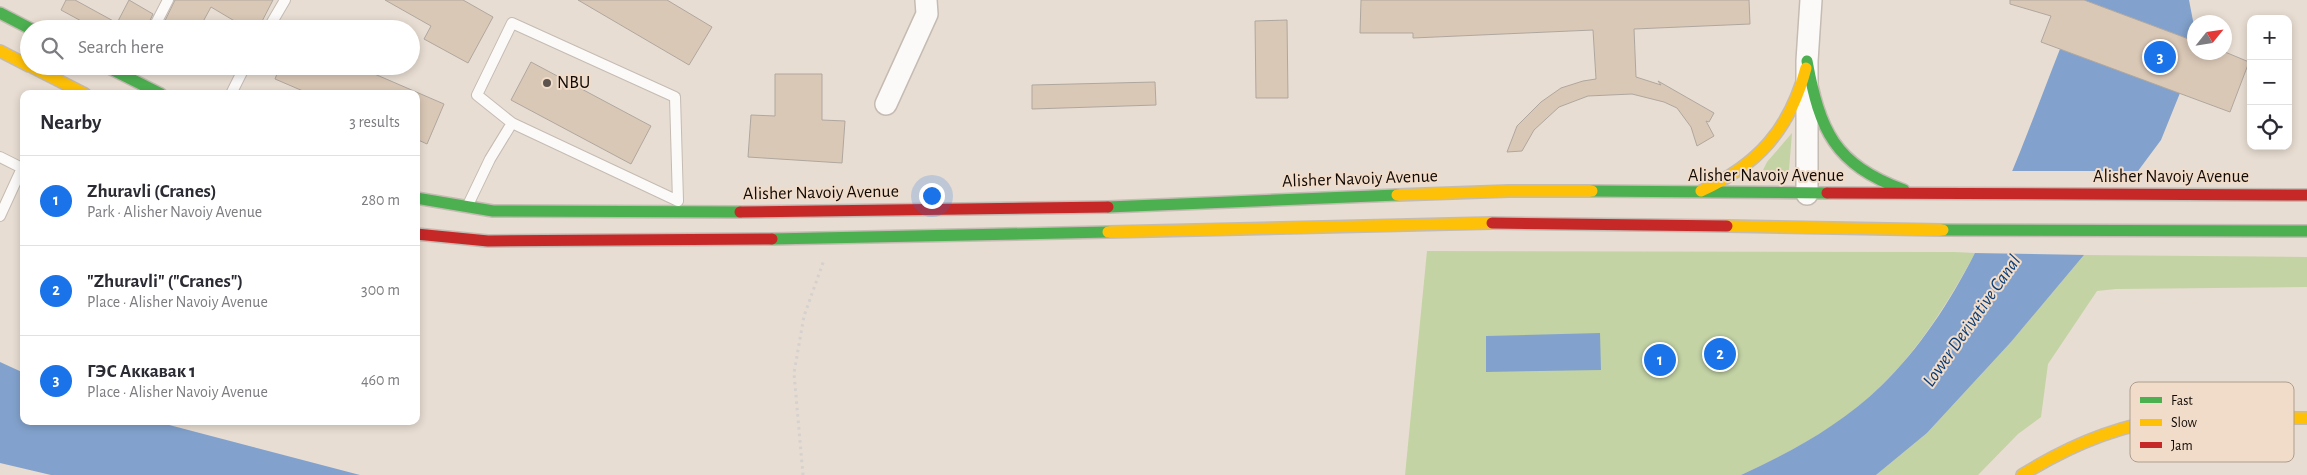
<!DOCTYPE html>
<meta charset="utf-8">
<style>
body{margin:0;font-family:"Alegreya Sans",sans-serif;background:#f7f7f7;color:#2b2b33}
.controls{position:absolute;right:15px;top:15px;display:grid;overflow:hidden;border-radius:10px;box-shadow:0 2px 8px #0003}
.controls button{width:45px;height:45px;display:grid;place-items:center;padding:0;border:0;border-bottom:1px solid #e1e1e2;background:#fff;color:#2b2b33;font:25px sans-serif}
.compass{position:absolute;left:2187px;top:15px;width:45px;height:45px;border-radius:50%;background:#fff;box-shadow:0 2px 8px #0003;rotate:60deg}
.you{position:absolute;left:931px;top:195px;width:18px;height:18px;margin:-12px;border:4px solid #fff;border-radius:50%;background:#1a73e8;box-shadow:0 0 0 8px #1a73e833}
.badge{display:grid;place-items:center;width:32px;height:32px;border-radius:50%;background:#1a73e8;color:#fff;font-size:16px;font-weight:700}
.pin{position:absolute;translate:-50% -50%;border:2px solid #fff;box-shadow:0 1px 5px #0006}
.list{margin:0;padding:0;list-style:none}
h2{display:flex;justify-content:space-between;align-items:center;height:65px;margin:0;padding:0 20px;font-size:21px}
h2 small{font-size:16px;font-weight:400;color:#7c7c81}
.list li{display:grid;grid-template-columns:32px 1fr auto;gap:15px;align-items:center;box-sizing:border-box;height:90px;padding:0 20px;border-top:1px solid #e1e1e2}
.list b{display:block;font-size:19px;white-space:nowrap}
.list p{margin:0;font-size:16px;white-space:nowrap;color:#7c7c81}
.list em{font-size:16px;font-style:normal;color:#7c7c81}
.icon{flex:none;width:28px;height:28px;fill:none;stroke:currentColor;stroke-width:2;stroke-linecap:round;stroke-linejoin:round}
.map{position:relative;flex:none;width:2307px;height:475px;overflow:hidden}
.search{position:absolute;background:#fff;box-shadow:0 2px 8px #0003;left:20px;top:20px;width:400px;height:55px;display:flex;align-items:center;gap:12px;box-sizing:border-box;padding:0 18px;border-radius:28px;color:#7c7c81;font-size:19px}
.panel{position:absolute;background:#fff;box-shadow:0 2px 8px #0003;left:20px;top:90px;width:400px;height:335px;border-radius:10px}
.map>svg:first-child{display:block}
</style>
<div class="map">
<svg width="2307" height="475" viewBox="0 0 2307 475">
<rect width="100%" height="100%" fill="#e8ddd2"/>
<path fill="#c3d3a4" d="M1792,133L1789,170L1781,173L1763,170L1767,162Z
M1427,251L1954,252L1975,253C1949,301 1920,348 1881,386C1842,425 1791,452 1741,475H1405Z
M2084,255L2307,257V287L2116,289L2097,291L2048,364L2041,417L2018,434L1978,475H1876L1927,433L2011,342Z"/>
<path fill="#82a2cd" d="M2084,0H2189L2194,26V41Z
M2060,49L2180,93L2161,140L2138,171L2084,255L2011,342L1927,433L1876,475H1741C1791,452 1841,425 1881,386C1971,299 2015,163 2060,49Z
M1600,333L1601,370L1486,372V336Z
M0,362L24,373V421H154L360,475H51L0,463Z"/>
<path fill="#e8ddd2" d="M2009,171H2141L2087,255L1973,253Z"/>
<path fill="#dac8b6" stroke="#afa79f" d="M66,0H75L117,23L129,0L153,14L146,29H96L61,10Z
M175,0H273L258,29H248L211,7L199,29H161Z
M385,0H463L493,17L468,63L424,39L431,26Z
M578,0H667L712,27L689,65Z
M1361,0H1749L1750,24L1634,29L1636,77L1661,85L1658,81L1714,113L1709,122L1706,121L1714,136L1697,146L1691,127L1677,108L1664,102L1632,94L1588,96L1559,107L1534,130L1522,151L1507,152L1517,126L1541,102L1561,88L1583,81L1596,79L1593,30L1413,38V33H1360Z
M2010,0H2084L2194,41V52H2225L2249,62L2230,112L2041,42L2051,16L2010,4Z
M1287,20L1288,98H1256L1255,21Z
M531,62L651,126L631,164L511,100Z
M280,66H356L444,104L427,144L416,139V94H310L275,79Z
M775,74H822V120L845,121L842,163L748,157L751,115L775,116Z
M1155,82L1156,105L1032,109V85Z"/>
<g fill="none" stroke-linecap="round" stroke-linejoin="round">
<g stroke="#c4bbb3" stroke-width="12">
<path id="lane" d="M153,29L168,0
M268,29L285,0
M231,94L245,66
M0,157L22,168L0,216
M467,207L490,159L512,123L678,201L675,97L512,23L477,95L512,123"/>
</g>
<g stroke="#c4bbb3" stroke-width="24">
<path id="street" d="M886,104L927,14L926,0
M1807,194V61L1811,0"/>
</g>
<g stroke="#c4bbb3" stroke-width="14">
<path id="fast" d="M0,13L31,29
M1807,61C1820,131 1834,164 1904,190
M105,66L161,94
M1592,191L1827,193
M416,198L493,211L740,212
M1108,207L1397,195
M1943,230L2307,231
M772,239L1108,232"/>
</g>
<g stroke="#c4bbb3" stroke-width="14">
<path id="slow" d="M0,51L29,66
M30,66L85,94
M1701,191C1758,165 1790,129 1806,68
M1397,195L1509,191H1592
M1727,226L1943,230
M1108,232L1492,223
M2022,475C2067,447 2117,425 2170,419C2215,414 2262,418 2307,418"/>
</g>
<g stroke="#c4bbb3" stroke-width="14">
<path id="jam" d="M1827,193L2307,195
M740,212L1108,207
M1492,223L1727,226
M416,234L488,241L772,239"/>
</g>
<path stroke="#d4d1cf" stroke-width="3" stroke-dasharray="2.5 4" stroke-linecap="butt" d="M803,475L794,373L804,316L824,260"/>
<use href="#lane" stroke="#fcfaf8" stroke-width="10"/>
<use href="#street" stroke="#fcfaf8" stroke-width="21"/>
<use href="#fast" stroke="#4caf50" stroke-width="11"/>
<use href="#slow" stroke="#ffc107" stroke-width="11"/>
<use href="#jam" stroke="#c62828" stroke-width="11"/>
</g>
<circle fill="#5c544d" stroke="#f1dcc9" stroke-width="2" cx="547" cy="83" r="5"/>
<g text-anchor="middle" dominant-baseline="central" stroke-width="4" stroke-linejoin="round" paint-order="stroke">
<g font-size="18" fill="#110a05" stroke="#f1dcc9" text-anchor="start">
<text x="557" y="83">NBU</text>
</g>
<g font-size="18" fill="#110a05" stroke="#f1dcc9">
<text x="1766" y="176">Alisher Navoiy Avenue</text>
<text x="2171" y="177">Alisher Navoiy Avenue</text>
<text transform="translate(1360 179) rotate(-2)">Alisher Navoiy Avenue</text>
<text transform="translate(821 193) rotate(-1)">Alisher Navoiy Avenue</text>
</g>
<g font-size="19" font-style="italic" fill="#063c79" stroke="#f1dcc9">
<text transform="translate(1972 321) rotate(-55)">Lower Derivative Canal</text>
</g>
</g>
<rect x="2130" y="382" width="164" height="80" rx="8" fill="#f1dcc9" stroke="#ae9d8e" stroke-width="1"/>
<rect x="2140" y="397" width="22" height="6" fill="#4caf50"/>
<rect x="2140" y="419" width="22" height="7" fill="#ffc107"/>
<rect x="2140" y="442" width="22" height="6" fill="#c62828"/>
<g font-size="14" fill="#110a05">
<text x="2171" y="405">Fast</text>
<text x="2171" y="427">Slow</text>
<text x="2171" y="450">Jam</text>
</g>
</svg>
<div class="controls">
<button>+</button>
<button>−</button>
<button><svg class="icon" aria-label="locate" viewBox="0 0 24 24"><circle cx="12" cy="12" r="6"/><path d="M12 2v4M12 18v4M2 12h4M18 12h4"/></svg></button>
</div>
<svg class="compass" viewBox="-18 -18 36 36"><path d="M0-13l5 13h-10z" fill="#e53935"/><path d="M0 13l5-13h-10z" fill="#7c7c81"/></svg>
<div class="you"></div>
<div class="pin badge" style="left:1660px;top:360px">1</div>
<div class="pin badge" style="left:1720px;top:354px">2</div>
<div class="pin badge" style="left:2160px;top:57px">3</div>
<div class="search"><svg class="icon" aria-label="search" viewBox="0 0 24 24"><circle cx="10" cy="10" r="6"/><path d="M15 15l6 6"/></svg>Search here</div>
<section class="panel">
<h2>Nearby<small>3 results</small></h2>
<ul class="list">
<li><span class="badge">1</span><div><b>Zhuravli (Cranes)</b><p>Park · Alisher Navoiy Avenue</p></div><em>280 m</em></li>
<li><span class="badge">2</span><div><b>&quot;Zhuravli&quot; (&quot;Cranes&quot;)</b><p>Place · Alisher Navoiy Avenue</p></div><em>300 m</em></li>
<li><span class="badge">3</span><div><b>ГЭС Аккавак 1</b><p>Place · Alisher Navoiy Avenue</p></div><em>460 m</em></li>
</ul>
</section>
</div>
